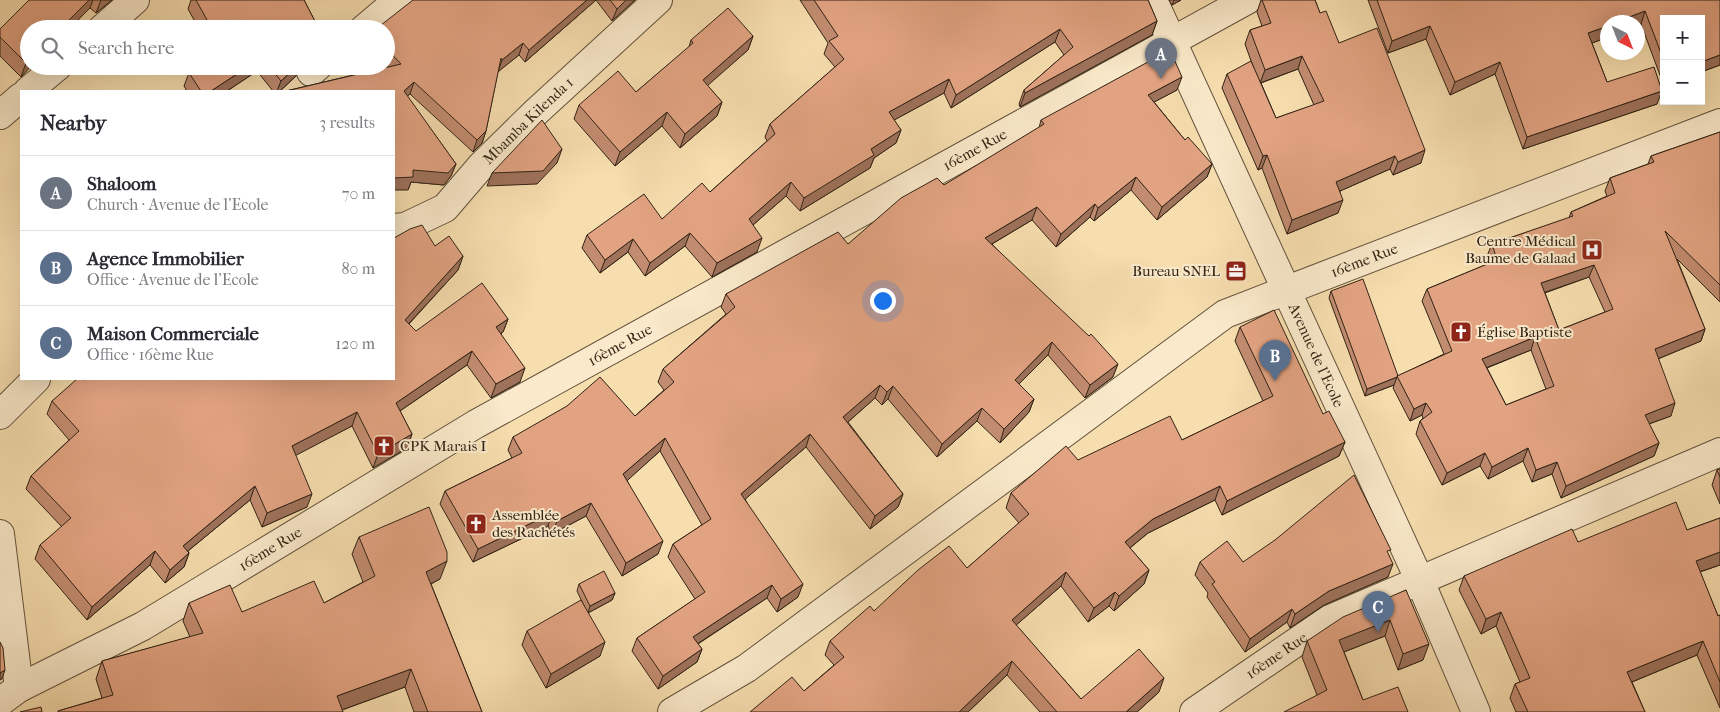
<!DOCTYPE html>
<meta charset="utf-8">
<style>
body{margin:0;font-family:"IM FELL French Canon",serif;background:#f2f2f3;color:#2b2b33}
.controls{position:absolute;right:15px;top:15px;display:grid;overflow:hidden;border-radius:0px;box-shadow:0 5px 20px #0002}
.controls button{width:45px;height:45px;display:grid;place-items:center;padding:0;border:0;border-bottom:1px solid #e1e1e2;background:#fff;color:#2b2b33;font:25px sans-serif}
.compass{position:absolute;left:1600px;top:15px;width:45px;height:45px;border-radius:50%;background:#fff;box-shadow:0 5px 20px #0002;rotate:138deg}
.you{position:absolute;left:882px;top:300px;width:18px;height:18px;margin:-12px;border:4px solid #fff;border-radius:50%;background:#1a73e8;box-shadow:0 0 0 8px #1a73e833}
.badge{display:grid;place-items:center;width:32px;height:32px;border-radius:50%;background:#8f2418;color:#fff;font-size:16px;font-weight:700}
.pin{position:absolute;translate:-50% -41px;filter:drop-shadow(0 1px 2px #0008)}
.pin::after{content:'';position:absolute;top:26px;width:18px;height:15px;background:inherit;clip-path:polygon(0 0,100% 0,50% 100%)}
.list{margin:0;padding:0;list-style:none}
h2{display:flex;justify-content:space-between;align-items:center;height:65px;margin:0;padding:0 20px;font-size:21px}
h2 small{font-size:16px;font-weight:400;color:#7c7c81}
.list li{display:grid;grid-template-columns:32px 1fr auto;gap:15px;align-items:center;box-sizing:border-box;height:75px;padding:0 20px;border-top:1px solid #e1e1e2}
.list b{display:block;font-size:19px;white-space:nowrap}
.list p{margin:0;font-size:16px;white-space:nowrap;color:#7c7c81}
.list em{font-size:16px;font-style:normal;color:#7c7c81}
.icon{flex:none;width:28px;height:28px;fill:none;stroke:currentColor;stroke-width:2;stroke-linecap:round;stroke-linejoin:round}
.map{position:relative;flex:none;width:1720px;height:712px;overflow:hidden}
.search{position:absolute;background:#fff;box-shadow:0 5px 20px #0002;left:20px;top:20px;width:375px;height:55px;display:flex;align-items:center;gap:12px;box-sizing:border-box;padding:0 18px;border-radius:28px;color:#7c7c81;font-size:19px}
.panel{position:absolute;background:#fff;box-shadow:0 5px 20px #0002;left:20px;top:90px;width:375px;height:290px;border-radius:0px}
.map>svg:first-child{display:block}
</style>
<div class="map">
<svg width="1720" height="712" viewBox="0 0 1720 712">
<rect width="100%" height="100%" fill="#f7deaf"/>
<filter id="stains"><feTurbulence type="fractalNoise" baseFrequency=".004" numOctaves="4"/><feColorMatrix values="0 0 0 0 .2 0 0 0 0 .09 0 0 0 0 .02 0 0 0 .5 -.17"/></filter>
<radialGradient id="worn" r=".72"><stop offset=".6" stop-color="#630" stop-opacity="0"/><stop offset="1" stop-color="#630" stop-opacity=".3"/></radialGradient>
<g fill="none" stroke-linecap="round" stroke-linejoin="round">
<g stroke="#62523c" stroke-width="30">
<g id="street">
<path id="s1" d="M1153,0L1419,579L1476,712"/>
<path d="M102,29L135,0"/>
<path d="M364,29L398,0"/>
<path d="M311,72L318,66"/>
<path d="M28,91L58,66"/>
<path d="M0,115L21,97"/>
<path id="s2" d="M394,228L405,227L445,208L481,166L536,112L658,0"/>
<path d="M0,415L36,379"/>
<path d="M0,534L19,688"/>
<path id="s3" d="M0,702L19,688L143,626L476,424L1247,0"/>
<path id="s4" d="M672,712L747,668L1225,314L1720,123"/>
<path id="s5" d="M1194,712L1330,619L1720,452"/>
</g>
</g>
<use href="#street" stroke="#faeacb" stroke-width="28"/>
</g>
<path fill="#c28c70" stroke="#312315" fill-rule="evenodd" d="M29,0H112L96,13L90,8L69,29H29V66L21,77L0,56V29Z
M191,0H304L319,29H199L188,9Z
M413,0H635L612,21L596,0L525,62L519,55L498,71L486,131L482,143L473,152L410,94L407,96L456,164L451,176L444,185L411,182L408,190L394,91H286L388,67L386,65V29Z
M800,0H1148L1157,21L1152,35L1020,107L1019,104L1024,90L1064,55L1055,42L951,108L944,93L894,120L901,130L896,143L874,158L870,168L800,211L786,196L753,225L757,252L712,277L685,246L645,276L628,252L600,273L582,248L587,235L662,219L710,192L767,141L765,137L770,124L835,67L824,54L828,43Z
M1169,0H1181L1172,5Z
M1261,0H1315L1320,13L1339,43L1421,163L1393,175L1390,169L1340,191L1338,213L1287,234L1262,168L1258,170L1222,88L1227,74L1254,69L1245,44L1250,30L1262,26L1257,12ZM1298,69L1314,105L1276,118L1261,83Z
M1368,0H1720V65L1701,72V19H1664V86L1641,24L1638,25V22H1608V37L1592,43L1607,82L1657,104L1523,149L1495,74L1450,95L1426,39L1388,53Z
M753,36L748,50L707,85L722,102L717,116L680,148L662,126L615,166L574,119L579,105L636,92L689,47L691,40Z
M198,66H300L296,76L280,91H273L257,71L227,91H187L184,86L189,73Z
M1177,90L1154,102L1185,140L1212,164L1207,177L1157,220L1131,190L1094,221L1090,217L1056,247L1032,220L992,244L1113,377L1085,398L1048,355L1019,384L1034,399L1029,412L1000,443L977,421L937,457L888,399L882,405L875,398L848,422L903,494L898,507L870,529L806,447L745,499L798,597L777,612L767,598L698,644L702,649L697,662L658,689L632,651L637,638L695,599L668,557L673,544L702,525L660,451L627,480L658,554L622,576L586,516L552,534L548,526L473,562L440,504L445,491L512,458L508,450L513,437L635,416L664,390L658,382L663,369L726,314L721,307L726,294L848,244L1039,128L1041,120Z
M1720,132V302L1677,259L1705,329L1701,341L1658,359L1671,416L1649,424L1659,443L1654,456L1561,498L1552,474L1532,482L1523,461L1488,479L1480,466L1442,485L1416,434L1420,421L1423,418L1422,415L1410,421L1393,388L1394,385L1365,396L1329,298L1331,291L1398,376L1444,354L1422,301L1427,289L1490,263L1487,256L1492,244L1569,218L1571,212L1607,196L1605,191L1610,178L1648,164L1651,156ZM1589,277L1605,312L1559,330L1545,293ZM1531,350L1546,389L1506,405L1487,368Z
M394,238L435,246L463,256L458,270L409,324L416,331L508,319L503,332L501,334L520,382L491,398L467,365L400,411L412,434L407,448L373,468L352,426L295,455L307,507L262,527L250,500L188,551L189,553L184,567L165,583L150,565L87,620L35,559L40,545L62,527L26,489L31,476L69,440L47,414L52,401L83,380L394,379Z
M1240,327L1323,414L1345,442L1339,456L1222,515L1215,500L1148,533L1130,548L1149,570L1144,584L1114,611L1109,606L1088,622L1061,586L1016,625L1081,699L1159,692L1137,712H1040L1007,675L968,712H750L804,691L834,665L825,655L830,641L874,611L967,568L1019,523L1006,508L1011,493L1078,460L1182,440L1263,401L1235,341Z
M1720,469V504L1712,485L1717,470Z
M1720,518V565L1700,572L1718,616L1720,615V708L1697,655L1632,682L1645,712H1516L1510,698L1515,684L1520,682L1496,626L1481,634L1459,590L1464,576L1578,542L1687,530Z
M359,537L440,579L431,584L482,712H414L405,687L342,710L343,712H58V711L102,698L96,679L102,661L190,637L183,621L189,603L242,612L324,603L363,582L352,554Z
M1389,555L1388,577L1324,605L1290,628L1287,622L1245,652L1207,597L1208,593L1195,575L1200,562H1243Z
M579,584L615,593L612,600L588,613L600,656L546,688L522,645L527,631L584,606L577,591Z
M1406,590L1423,660L1398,670L1385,636L1344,652L1363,700L1317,695L1302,657L1307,641Z"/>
<path fill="#9e725b" stroke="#312315" d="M89,0H93L90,8L69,29H60Z
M101,0H112L96,13Z
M587,0H596L525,62L529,50Z
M626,0H635L612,21L617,9Z
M1174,0H1181L1172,5Z
M1645,11L1641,24L1638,25V22H1616Z
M1157,21L1152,35L1020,107L1025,93Z
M1430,26L1426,39L1388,53L1392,41Z
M1608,26V37L1584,46L1588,33Z
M1060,29L1055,42L951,108L956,95Z
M753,36L748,50L698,94L703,80Z
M523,43L519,55L498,72L502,60Z
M1720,55V65L1701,72V62Z
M1302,56L1298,69L1260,83L1265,70Z
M29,60V66H31L21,77L26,63Z
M1500,62L1495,74L1450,95L1455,82Z
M249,66H259L257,71L227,91H211Z
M297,66H300L296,76L280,91H277L281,81Z
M1182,77L1177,90L1143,108L1148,95Z
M949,79L944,93L885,125L889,112Z
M414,82L410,94L399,103L404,91Z
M1662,91L1657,104L1523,149L1527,137Z
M722,102L717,116L680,148L685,134Z
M667,112L662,126L615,166L620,152Z
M901,130L896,143L874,158L870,168L800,211L804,198L871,149Z
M486,131L482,143L473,152L477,140Z
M562,149L557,163L537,184L487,186L492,173Z
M1425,150L1421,163L1393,175L1398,162Z
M1267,155L1262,168L1258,170L1263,156Z
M1395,156L1390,169L1331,195L1336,182Z
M456,164L451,176L444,185L411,182L408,190H394V178L413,170Z
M1212,164L1207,177L1157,220L1162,207Z
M1136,177L1131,190L1094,221L1098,208Z
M791,182L786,196L745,232L749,219Z
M1343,200L1338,213L1287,234L1292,220Z
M1095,204L1090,217L1056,247L1061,234Z
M1037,207L1032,220L980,251L985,238Z
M690,233L685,246L645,276L650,263Z
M762,238L757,252L712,277L717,263Z
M633,239L628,252L600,273L605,260Z
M463,256L458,270L400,333L405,320Z
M1594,265L1589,277L1537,295L1541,283Z
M508,319L503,332L491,340L496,327Z
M1705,329L1701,341L1650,362L1655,349Z
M1535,337L1531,350L1478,371L1482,359Z
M1052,342L1048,355L1010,393L1015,380Z
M472,351L467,365L391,417L396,403Z
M1118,364L1113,377L1085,398L1090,385Z
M525,368L520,382L491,398L496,384Z
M1397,377L1394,385L1365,396L1367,389Z
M880,385L875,398L839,430L843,417Z
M893,386L888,399L882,405L887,392Z
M1034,399L1029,412L1000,443L1004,429Z
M1426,403L1422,415L1410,421L1414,409Z
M1675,403L1671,416L1640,427L1645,415Z
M982,408L977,421L937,457L942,444Z
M357,412L352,426L287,460L292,446Z
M412,434L407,448L373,468L378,454Z
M810,434L806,447L736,507L741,494Z
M665,438L660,451L619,488L623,474Z
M1345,442L1339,456L1222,515L1227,501Z
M1659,443L1654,456L1561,498L1566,486Z
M1528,448L1523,461L1488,479L1492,467Z
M1485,453L1480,466L1442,485L1447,473Z
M1557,462L1552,474L1532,482L1536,470Z
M255,486L250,500L178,559L183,546Z
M1220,486L1215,500L1148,533L1120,556L1125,542L1153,519Z
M312,494L307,507L262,527L267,513Z
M903,494L898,507L870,529L875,516Z
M591,503L586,516L552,534L557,521Z
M552,513L548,526L473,562L478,549Z
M663,541L658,554L622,576L626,563Z
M155,551L150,565L87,620L92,607Z
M1720,552V565L1690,575L1696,561Z
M189,553L184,567L165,583L170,570Z
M447,561L440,579L419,590L426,572Z
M1393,564L1388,577L1324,605L1290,628L1295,614L1329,591Z
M1149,570L1144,584L1114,611L1119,596Z
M1066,572L1061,586L1006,634L1012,620Z
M803,584L798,597L777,612L781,599Z
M772,585L767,598L688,650L693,637Z
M1115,592L1109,606L1088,622L1094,608Z
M615,593L612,600L588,613L590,606Z
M1292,609L1287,622L1245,652L1250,639Z
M1501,612L1496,626L1481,634L1486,619Z
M1390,620L1385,636L1333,656L1339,640Z
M1703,641L1697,655L1622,686L1627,672Z
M605,642L600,656L546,688L551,674Z
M1429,644L1423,660L1398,670L1403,654Z
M702,649L697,662L658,689L663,676Z
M1012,661L1007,675L968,712H959Z
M411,669L405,687L336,712L337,696Z
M5,670L2,679L0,680V673Z
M1164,678L1159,692L1137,712H1126Z"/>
<path fill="#e2a382" stroke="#312315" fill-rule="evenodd" d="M29,0H89L60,29H29V60L26,63L0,37V29Z
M196,0H304L319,29H212Z
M413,0H587L529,50L523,43L502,60L501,58L486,131L477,140L414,82L404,91L456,164L448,173L413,170V177L394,178V91H286L401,64L386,48V29H376Z
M610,0H626L617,9Z
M814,0H1148L1157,21L1025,93L1024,90L1073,47L1060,29L956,95L949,79L889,112L901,130L871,149L874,155L804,198L791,182L749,219L762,238L717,263L690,233L650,263L633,239L605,260L587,235L644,194L662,219L702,183L710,192L775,134L770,124L844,59L829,41L838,36Z
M1262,0H1315L1320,13L1326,11L1339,43L1377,28L1425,150L1398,162L1395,156L1336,182L1343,200L1292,220L1267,155L1263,156L1227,74L1251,61L1276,118L1324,101L1302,56L1265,70L1250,30L1271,23Z
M1377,0H1720V55L1701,62V19H1664V61L1645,11L1616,22H1608V26L1588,33L1607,82L1654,67L1662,91L1527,137L1500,62L1455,82L1430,26L1392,41Z
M728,8L753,36L703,80L722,102L685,134L667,112L620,152L579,105L618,71L636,92L693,43L691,40Z
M1170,50L1182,77L1148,95L1185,140L1188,137L1212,164L1162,207L1136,177L1098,208L1095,204L1061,234L1037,207L985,238L1089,336L1091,334L1118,364L1090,385L1052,342L1015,380L1034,399L1004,429L982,408L942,444L893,386L887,392L880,385L843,417L903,494L875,516L810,434L741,494L803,584L781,599L772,585L693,637L702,649L663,676L637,638L705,592L673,544L711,519L665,438L623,474L663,541L626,563L591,503L557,521L552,513L478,549L445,491L522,453L513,437L567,406L600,377L635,416L674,382L663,369L735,307L726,294L838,232L848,244L901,198L937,178L944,185L1044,124L1041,120Z
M198,66H249L211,91H201L189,73Z
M269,66H297L281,81Z
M542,120L562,149L543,171L492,173Z
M1720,132V285L1665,231L1705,329L1655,349L1675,403L1645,415L1659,443L1566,486L1557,462L1536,470L1528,448L1492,467L1485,453L1447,473L1420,421L1432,412L1426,403L1414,409L1397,376L1452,351L1427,289L1497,260L1492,244L1573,216L1571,212L1615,193L1610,178L1654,162L1651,156ZM1594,265L1613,309L1559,330L1541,283ZM1535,337L1554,386L1506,405L1482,359Z
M422,225L435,246L449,236L463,256L405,320L416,331L482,283L508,319L496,327L525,368L496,384L472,351L396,403L412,434L378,454L357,412L292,446L312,494L267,513L255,486L183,546L189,553L170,570L155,551L92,607L40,545L71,518L31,476L79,431L52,401L77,379H82L83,380L85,379H394V238L410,229Z
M1363,279L1398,376L1397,377L1367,389L1331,291Z
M1274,310L1323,414L1329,411L1345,442L1227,501L1220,486L1153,519L1125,542L1149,570L1119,596L1115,592L1094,608L1066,572L1012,620L1081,699L1139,649L1164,678L1126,712H1057L1012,661L959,712H750L792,677L804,691L844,657L830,641L870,606L874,611L918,570L949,546L967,568L1029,514L1011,493L1066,446L1078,460L1170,416L1182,440L1273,396L1240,327Z
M1720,469V477L1717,470Z
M1354,475L1391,550L1387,551L1393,564L1329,591L1295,614L1292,609L1250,639L1212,584L1215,582L1200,562L1227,541L1243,562L1275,540Z
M1676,502L1687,530L1720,518V552L1696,561L1718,616L1720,615V682L1703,641L1627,672L1645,712H1528L1515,684L1530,678L1501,612L1486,619L1464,576L1572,529L1578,542Z
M429,507L447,552V561L426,572L482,712H428L411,669L337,696L343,712H59L58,711L113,695L102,661L203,633L189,603L230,585L242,612L314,581L324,603L375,576L359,537Z
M604,571L615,593L590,606L579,584Z
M1406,590L1429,644L1403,654L1390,620L1339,640L1363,700L1398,687L1408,712H1284L1327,690L1307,641L1343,617Z
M581,600L605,642L551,674L527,631Z
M0,642L3,648L5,670L0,673Z
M41,707L42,712H20Z"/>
<defs>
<g id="hospital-square" transform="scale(1.125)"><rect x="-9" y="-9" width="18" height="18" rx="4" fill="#8f2418" stroke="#faeacb"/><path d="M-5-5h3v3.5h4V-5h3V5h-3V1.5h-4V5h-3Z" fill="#fff"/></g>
<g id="office-square" transform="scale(1.125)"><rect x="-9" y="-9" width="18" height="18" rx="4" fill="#8f2418" stroke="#faeacb"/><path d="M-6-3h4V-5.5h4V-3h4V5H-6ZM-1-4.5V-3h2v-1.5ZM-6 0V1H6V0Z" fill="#fff"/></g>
<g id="church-square" transform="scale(1.125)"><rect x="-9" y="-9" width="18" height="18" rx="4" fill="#8f2418" stroke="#faeacb"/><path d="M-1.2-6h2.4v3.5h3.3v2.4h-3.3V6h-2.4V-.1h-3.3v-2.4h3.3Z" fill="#fff"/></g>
</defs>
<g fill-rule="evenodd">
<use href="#hospital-square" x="1592" y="250"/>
<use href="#office-square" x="1236" y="271"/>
<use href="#church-square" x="1461" y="332"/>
<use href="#church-square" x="384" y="446"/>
<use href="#church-square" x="476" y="524"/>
</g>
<g text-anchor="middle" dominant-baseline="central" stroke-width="4" stroke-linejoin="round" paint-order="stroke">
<g font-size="15" fill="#312315" stroke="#faeacb">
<text stroke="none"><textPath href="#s2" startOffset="176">Mbamba Kilenda 1</textPath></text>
<text stroke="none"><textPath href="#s3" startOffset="1121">16ème Rue</textPath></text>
<text stroke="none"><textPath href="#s4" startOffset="831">16ème Rue</textPath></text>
<text stroke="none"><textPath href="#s3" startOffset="716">16ème Rue</textPath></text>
<text stroke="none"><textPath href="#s1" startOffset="391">Avenue de l'Ecole</textPath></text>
<text stroke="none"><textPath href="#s3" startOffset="311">16ème Rue</textPath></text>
<text stroke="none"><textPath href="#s5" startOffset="100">16ème Rue</textPath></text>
</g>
<g font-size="15" fill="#312315" stroke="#faeacb" text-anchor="start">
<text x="1576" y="241" text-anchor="end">Centre Médical<tspan x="1576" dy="17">Baume de Galaad</tspan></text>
<text x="1220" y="271" text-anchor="end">Bureau SNEL</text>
<text x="1477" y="332">Église Baptiste</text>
<text x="400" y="446">CPK Marais I</text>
<text x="492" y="515">Assemblée<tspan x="492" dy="17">des Rachétés</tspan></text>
</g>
</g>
<rect width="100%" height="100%" filter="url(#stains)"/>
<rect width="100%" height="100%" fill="url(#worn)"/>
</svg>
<div class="controls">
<button>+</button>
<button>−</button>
</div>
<svg class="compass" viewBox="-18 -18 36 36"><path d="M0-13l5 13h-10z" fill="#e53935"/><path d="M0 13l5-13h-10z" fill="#7c7c81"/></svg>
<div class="you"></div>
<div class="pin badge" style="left:1161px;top:79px;background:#6b7280">A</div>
<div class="pin badge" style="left:1275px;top:381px;background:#5c6f8a">B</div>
<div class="pin badge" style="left:1378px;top:632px;background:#5c6f8a">C</div>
<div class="search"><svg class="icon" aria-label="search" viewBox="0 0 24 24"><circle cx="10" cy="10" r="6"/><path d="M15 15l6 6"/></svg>Search here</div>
<section class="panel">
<h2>Nearby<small>3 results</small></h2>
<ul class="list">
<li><span class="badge" style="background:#6b7280">A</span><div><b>Shaloom</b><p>Church · Avenue de l'Ecole</p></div><em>70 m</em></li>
<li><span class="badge" style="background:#5c6f8a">B</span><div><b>Agence Immobilier</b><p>Office · Avenue de l'Ecole</p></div><em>80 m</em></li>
<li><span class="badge" style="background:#5c6f8a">C</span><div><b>Maison Commerciale</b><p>Office · 16ème Rue</p></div><em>120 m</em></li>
</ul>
</section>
</div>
